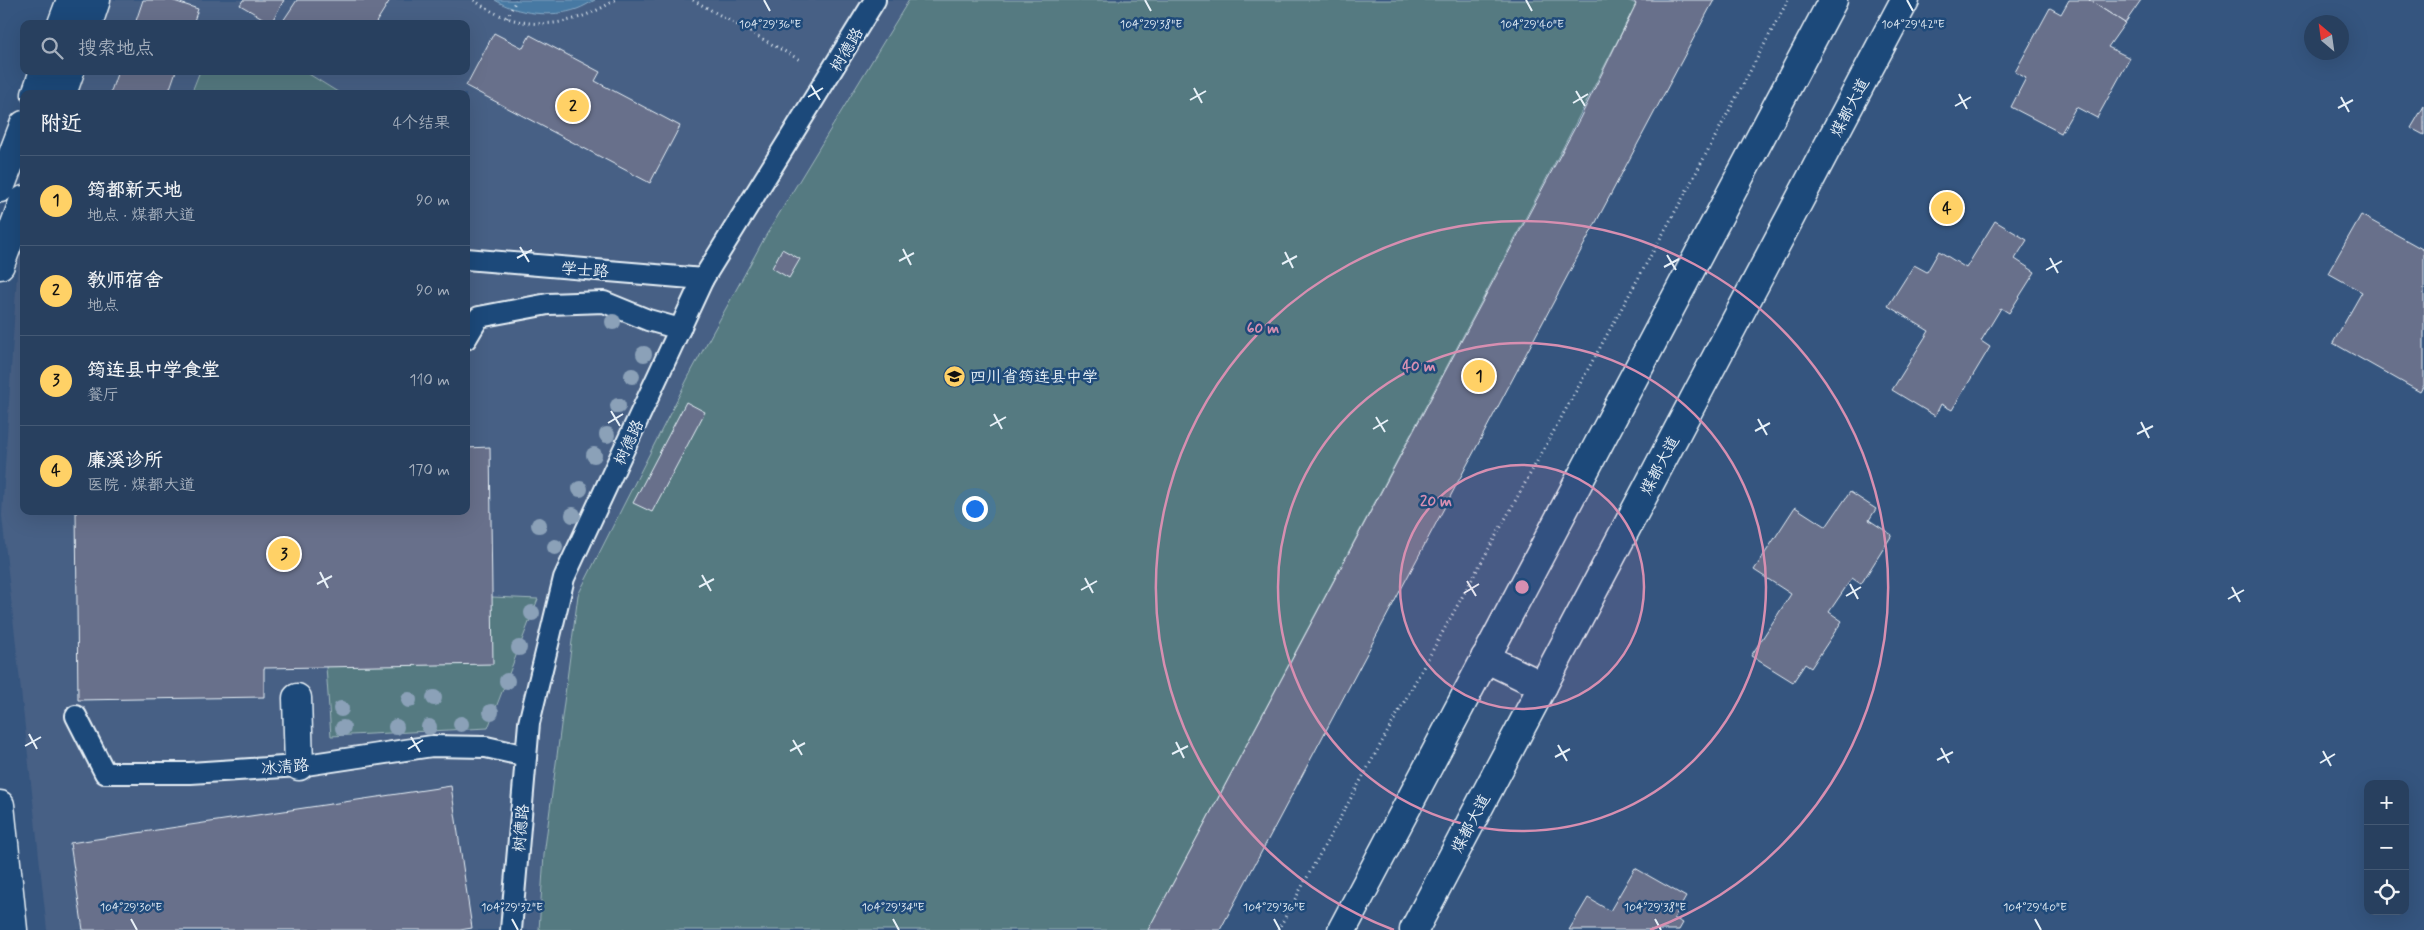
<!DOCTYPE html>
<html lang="zh">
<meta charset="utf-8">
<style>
body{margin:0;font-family:Mynerve,"LXGW WenKai TC",sans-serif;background:#344b68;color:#f1f3f6}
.controls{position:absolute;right:15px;bottom:15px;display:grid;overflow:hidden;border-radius:10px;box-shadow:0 5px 20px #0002}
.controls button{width:45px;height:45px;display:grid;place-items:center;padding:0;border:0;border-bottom:1px solid #445974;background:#28405f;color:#f1f3f6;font:25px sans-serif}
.compass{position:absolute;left:2304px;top:15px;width:45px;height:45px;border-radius:50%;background:#28405f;box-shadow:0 5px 20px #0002;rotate:331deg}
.you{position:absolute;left:974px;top:508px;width:18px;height:18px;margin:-12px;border:4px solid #fff;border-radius:50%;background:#1a73e8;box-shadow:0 0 0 8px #1a73e833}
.badge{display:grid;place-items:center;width:32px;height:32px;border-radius:50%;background:#ffd166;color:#111;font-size:16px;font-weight:700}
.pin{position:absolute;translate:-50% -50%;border:2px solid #fff;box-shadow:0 1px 5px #0006}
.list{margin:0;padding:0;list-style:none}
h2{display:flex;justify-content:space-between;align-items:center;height:65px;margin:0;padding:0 20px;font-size:21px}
h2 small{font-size:16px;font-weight:400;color:#a5afbd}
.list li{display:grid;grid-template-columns:32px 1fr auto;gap:15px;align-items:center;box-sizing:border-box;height:90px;padding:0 20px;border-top:1px solid #445974}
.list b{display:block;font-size:19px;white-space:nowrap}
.list p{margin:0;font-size:16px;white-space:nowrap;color:#a5afbd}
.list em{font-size:16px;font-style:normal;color:#a5afbd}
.icon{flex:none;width:28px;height:28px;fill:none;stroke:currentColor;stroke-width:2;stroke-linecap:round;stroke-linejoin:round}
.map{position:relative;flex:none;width:2424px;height:930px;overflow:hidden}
.search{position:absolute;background:#28405f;box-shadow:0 5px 20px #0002;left:20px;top:20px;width:450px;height:55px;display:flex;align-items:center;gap:12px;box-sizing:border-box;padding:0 18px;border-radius:10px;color:#a5afbd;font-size:19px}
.panel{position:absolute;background:#28405f;box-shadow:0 5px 20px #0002;left:20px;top:90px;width:450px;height:425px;border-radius:10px}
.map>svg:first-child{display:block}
</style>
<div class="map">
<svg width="2424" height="930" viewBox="0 0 2424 930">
<rect width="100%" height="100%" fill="#35557f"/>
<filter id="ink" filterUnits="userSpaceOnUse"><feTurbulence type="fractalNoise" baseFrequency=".02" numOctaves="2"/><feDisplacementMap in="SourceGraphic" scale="10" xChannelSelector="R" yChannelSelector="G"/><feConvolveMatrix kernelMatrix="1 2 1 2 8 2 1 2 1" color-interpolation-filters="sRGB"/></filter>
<g filter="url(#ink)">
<polygon fill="#476085" points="100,0 1633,0 1636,4 1569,136 1148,930 47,930 2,516 19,241 24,226 24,511 466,511 466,94 68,94 76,71 466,71 466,24 92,24"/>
<g fill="#547a81" stroke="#9eb6bc">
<polygon points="909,0 1627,0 1636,4 1569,136 1148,930 539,930 544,855 578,595 691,372 765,237"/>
<polygon points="200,71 304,71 341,94 191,94"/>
<polygon points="492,597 538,599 488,728 331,736 326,667"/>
</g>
<path fill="#4679a3" stroke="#87a9c5" d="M495,0H595C589,3 583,7 577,9C552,18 517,14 495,0Z"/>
<g fill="#68708b" stroke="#e8f1f8">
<polygon points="143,0 171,0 198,9 193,24 135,24"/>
<polygon points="243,0 284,0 271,23 240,5"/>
<polygon points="297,0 390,0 375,24 281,24"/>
<polygon points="1633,0 1714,0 1220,930 1148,930 1580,118 1636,4"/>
<polygon points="2069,0 2089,0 2125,23 2108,47 2130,58 2097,118 2076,107 2061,133 2011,107 2026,78 2015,72 2050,8 2061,14"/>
<polygon points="2089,0 2141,0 2125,23"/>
<polygon points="494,33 523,48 530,35 600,72 595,81 680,126 650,183 466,86"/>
<polygon points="118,71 176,71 168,94 110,94"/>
<polygon points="2424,106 2424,135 2411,128"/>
<polygon points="2361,215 2424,250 2424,385 2420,392 2333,343 2362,292 2328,273"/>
<polygon points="1995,221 2027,240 2015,259 2035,272 2009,313 2001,308 1981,341 1990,347 1952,410 1941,404 1935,416 1892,390 1929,331 1888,306 1914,265 1927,272 1939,251 1966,268"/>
<polygon points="782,249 800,259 789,278 772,268"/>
<polygon points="686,402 705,412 652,512 633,503"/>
<polygon points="490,447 493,664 264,668 264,697 78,700 76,511 466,511 466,448"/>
<polygon points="1850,492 1876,509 1869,520 1892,535 1861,584 1852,578 1829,612 1842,621 1811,668 1805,664 1793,682 1751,656 1791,594 1754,570 1795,507 1826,527"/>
<polygon points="451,786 472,928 460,930 83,930 70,843"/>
<polygon points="1635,868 1686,897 1674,918 1683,923 1679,930 1569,930 1588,898 1610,911"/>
</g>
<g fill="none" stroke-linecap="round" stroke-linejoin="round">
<defs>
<g id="lane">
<polyline points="466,259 703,279"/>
<polyline points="466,339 479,317 548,304 604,302 648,320 680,329"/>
<polyline points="76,716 105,773 190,773 299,766 432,746 486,747 526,756"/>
<polyline points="511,930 529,723 564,578 703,279 875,0"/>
</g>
<polyline id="street" points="297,698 299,766"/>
<g id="secondary">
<polyline points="62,24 71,0"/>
<polyline points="88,24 96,0"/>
<polyline points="36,94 44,71"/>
<polyline points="62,94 70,71"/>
<polyline points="0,188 24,125"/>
<polyline points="0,265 24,200"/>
<polyline points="1485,658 1543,686"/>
<polyline points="0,805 13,930"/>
<polyline points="1342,930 1833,0"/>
<polyline points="1414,930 1905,0"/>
</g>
</defs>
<use href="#lane" stroke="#e8f1f8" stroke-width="24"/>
<use href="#street" stroke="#e8f1f8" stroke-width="31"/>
<use href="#secondary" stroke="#e8f1f8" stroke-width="31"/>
<g stroke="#e8f1f8" stroke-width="3" stroke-dasharray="1 4" stroke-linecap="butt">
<path d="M474,0C519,34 570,29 615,0"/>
<polyline points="693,0 800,60"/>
<polyline points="507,18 516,0"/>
<polyline points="1278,930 1681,201 1788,0"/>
</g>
<use href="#lane" stroke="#1f4a7a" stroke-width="20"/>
<use href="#street" stroke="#1f4a7a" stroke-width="28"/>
<use href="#secondary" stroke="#1f4a7a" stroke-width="28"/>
</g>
<g fill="#8ba1b8">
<circle cx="613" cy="322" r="8"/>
<circle cx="644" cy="354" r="8"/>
<circle cx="632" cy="376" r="8"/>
<circle cx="618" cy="406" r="8"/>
<circle cx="607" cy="435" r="8"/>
<circle cx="594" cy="455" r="8"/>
<circle cx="580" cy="489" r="8"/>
<circle cx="573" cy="515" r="8"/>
<circle cx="539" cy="525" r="8"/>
<circle cx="555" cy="547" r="8"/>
<circle cx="532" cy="613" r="8"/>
<circle cx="519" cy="648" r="8"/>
<circle cx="507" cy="681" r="8"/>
<circle cx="434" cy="698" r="8"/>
<circle cx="409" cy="700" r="8"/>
<circle cx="341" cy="709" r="8"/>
<circle cx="491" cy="712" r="8"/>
<circle cx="461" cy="724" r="8"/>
<circle cx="396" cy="727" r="8"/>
<circle cx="429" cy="727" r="8"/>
<circle cx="343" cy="728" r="8"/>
</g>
</g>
<path fill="none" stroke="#e8f1f8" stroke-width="2" d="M764,0L770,11M1145,0L1151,11M1526,0L1532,11M1907,0L1913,11M811,85L820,100M1194,88L1202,103M1576,91L1585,106M1959,94L1967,109M808,97L823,88M2341,97L2349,112M1190,100L1206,91M1573,103L1588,94M1955,106L1971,97M2338,108L2353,100M520,247L529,262M903,249L911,265M1285,252L1293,268M1667,255L1676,270M517,258L532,250M2050,258L2058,273M899,261L914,253M1282,264L1297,256M1664,267L1679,259M2046,270L2062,261M611,411L620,426M994,414L1002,429M1376,417L1385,432M1758,419L1767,435M2141,422L2149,438M608,423L623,414M990,426L1006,417M1373,429L1388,420M1755,431L1770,423M2137,434L2153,426M320,572L328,588M702,575L711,591M1085,578L1093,593M1467,581L1476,596M317,584L332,576M1850,584L1858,599M699,587L714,579M2232,587L2240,602M1081,590L1097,581M1464,593L1479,584M1846,596L1861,587M2228,599L2244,590M29,734L37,749M411,737L420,752M793,740L802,755M1176,742L1184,758M1558,745L1567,761M25,746L41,737M1941,748L1949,763M408,749L423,740M790,751L805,743M2323,751L2331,766M1172,754L1188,746M1555,757L1570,749M1937,760L1953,752M2320,763L2335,754M131,919L137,930M512,919L518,930M893,919L899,930M1274,919L1280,930M1655,919L1661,930M2035,919L2041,930"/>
<circle cx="1522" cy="587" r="122" fill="#d78fb1" fill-opacity=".12"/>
<g fill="none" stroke="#d78fb1" stroke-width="2.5">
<circle cx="1522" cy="587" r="122"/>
<circle cx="1522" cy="587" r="244"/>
<path d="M1394 930A366 366 0 1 1 1650 930"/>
</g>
<defs>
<symbol id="school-disc" viewBox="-11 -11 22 22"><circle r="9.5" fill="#ffd166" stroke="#1f4a7a"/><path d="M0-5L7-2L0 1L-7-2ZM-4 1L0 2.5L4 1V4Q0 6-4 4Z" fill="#111"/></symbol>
</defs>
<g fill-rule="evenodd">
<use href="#school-disc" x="942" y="364" width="25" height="25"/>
</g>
<g text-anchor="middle" stroke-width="5" stroke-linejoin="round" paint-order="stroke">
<g font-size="16" fill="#e8f1f8" stroke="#1f4a7a">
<text transform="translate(846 49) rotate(-59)" y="6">树德路</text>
<text transform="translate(1849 107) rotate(-62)" y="6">煤都大道</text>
<text transform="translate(585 269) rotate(4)" y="6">学士路</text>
<text transform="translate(628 442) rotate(-65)" y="6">树德路</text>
<text transform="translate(1659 465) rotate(-62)" y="6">煤都大道</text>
<text transform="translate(285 766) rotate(-5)" y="6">冰清路</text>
<text transform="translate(1470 823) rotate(-62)" y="6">煤都大道</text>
<text transform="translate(520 828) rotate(-85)" y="6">树德路</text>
</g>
<g font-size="16" fill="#e8f1f8" stroke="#1f4a7a" text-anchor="start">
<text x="970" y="382">四川省筠连县中学</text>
</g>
</g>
<g font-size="12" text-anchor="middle" fill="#e8f1f8" stroke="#1f4a7a" stroke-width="5" stroke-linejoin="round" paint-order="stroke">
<text x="770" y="28">104°29'36"E</text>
<text x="1151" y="28">104°29'38"E</text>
<text x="1532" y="28">104°29'40"E</text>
<text x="1913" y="28">104°29'42"E</text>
<text x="131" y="911">104°29'30"E</text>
<text x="512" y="911">104°29'32"E</text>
<text x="893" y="911">104°29'34"E</text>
<text x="1274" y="911">104°29'36"E</text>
<text x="1655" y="911">104°29'38"E</text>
<text x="2035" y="911">104°29'40"E</text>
</g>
<circle cx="1522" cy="587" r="8" fill="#d78fb1" stroke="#1f4a7a" stroke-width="2.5"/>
<g font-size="15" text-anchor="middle" font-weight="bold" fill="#d78fb1" stroke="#1f4a7a" stroke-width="5" stroke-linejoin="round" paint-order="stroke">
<text x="1263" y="333">60 m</text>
<text x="1419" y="371">40 m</text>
<text x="1436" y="506">20 m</text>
</g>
</svg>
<div class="controls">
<button>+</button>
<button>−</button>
<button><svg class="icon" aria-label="locate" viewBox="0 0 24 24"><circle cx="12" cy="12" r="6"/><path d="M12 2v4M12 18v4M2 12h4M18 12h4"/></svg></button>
</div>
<svg class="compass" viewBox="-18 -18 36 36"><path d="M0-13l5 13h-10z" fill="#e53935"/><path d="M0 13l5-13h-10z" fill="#a5afbd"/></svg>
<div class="you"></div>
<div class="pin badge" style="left:1479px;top:376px">1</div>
<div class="pin badge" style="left:573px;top:106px">2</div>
<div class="pin badge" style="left:284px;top:554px">3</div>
<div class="pin badge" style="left:1947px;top:208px">4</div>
<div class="search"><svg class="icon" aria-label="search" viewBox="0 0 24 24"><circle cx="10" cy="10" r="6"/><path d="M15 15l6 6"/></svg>搜索地点</div>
<section class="panel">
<h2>附近<small>4个结果</small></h2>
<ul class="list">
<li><span class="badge">1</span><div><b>筠都新天地</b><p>地点 · 煤都大道</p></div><em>90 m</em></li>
<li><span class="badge">2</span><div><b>教师宿舍</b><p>地点</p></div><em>90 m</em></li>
<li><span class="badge">3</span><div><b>筠连县中学食堂</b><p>餐厅</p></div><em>110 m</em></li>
<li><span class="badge">4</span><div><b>廉溪诊所</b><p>医院 · 煤都大道</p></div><em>170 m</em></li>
</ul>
</section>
</div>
